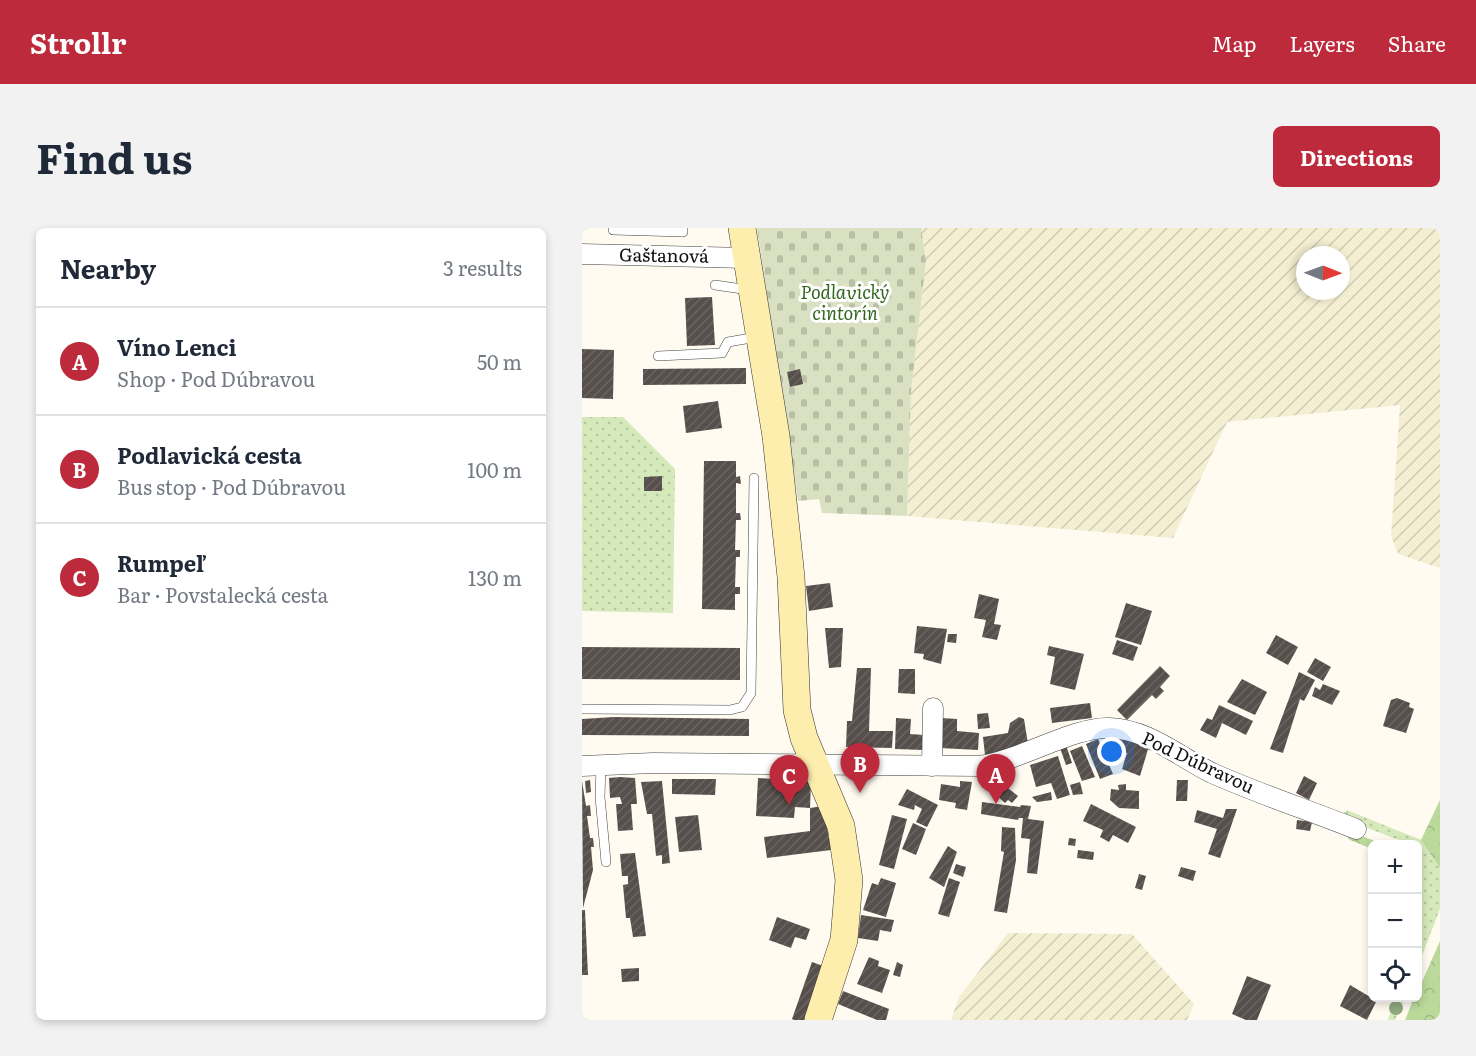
<!DOCTYPE html>
<meta charset="utf-8">
<style>
body{margin:0;font-family:Literata,serif;background:#f2f2f3;color:#1f2937}
.controls{position:absolute;right:18px;bottom:18px;display:grid;overflow:hidden;border-radius:9px;box-shadow:0 3px 9px #0003}
.controls button{width:54px;height:54px;display:grid;place-items:center;padding:0;border:0;border-bottom:2px solid #e0e1e3;background:#fff;color:#1f2937;font:30px sans-serif}
.compass{position:absolute;left:714px;top:18px;width:54px;height:54px;border-radius:50%;background:#fff;box-shadow:0 3px 9px #0003;rotate:91deg}
.you{position:absolute;left:530px;top:524px;width:21px;height:21px;margin:-15px;border:4px solid #fff;border-radius:50%;background:#1a73e8;box-shadow:0 0 0 9px #1a73e833}
.badge{display:grid;place-items:center;width:39px;height:39px;border-radius:50%;background:#bc2a3b;color:#fff;font-size:20px;font-weight:700}
.pin{position:absolute;translate:-50% -50px;filter:drop-shadow(0 2px 3px #0008)}
.pin::after{content:'';position:absolute;top:32px;width:21px;height:18px;background:inherit;clip-path:polygon(0 0,100% 0,50% 100%)}
.list{margin:0;padding:0;list-style:none}
h2{display:flex;justify-content:space-between;align-items:center;height:78px;margin:0;padding:0 24px;font-size:26px}
h2 small{font-size:20px;font-weight:400;color:#747a83}
.list li{display:grid;grid-template-columns:39px 1fr auto;gap:18px;align-items:center;box-sizing:border-box;height:108px;padding:0 24px;border-top:2px solid #e0e1e3}
.list b{display:block;font-size:22px;white-space:nowrap}
.list p{margin:0;font-size:20px;white-space:nowrap;color:#747a83}
.list em{font-size:20px;font-style:normal;color:#747a83}
.icon{flex:none;width:33px;height:33px;fill:none;stroke:currentColor;stroke-width:2;stroke-linecap:round;stroke-linejoin:round}
.map{position:relative;flex:none;width:858px;height:792px;overflow:hidden;border-radius:9px}
header{display:flex;align-items:center;gap:36px;box-sizing:border-box;height:84px;padding:0 30px;background:#bc2a3b;color:#fff}
header strong{font-size:28px}
nav{display:flex;gap:33px;margin-inline-start:auto;font-size:21px}
.intro{display:flex;align-items:center;justify-content:space-between;box-sizing:border-box;height:144px;padding:0 36px}
h1{margin:0;font-size:42px}
.button{padding:15px 27px;border-radius:9px;background:#bc2a3b;color:#fff;font-size:21px;font-weight:700}
main{display:flex;gap:36px;padding:0 36px}
aside{flex:1;background:#fff;border-radius:9px;box-shadow:0 3px 9px #0003}
.map>svg:first-child{display:block}
</style>
<header>
<strong>Strollr</strong>
<nav><a>Map</a><a>Layers</a><a>Share</a></nav>
</header>
<div class="intro"><h1>Find us</h1><a class="button">Directions</a></div>
<main>
<aside>
<h2>Nearby<small>3 results</small></h2>
<ul class="list">
<li><span class="badge">A</span><div><b>Víno Lenci</b><p>Shop · Pod Dúbravou</p></div><em>50 m</em></li>
<li><span class="badge">B</span><div><b>Podlavická cesta</b><p>Bus stop · Pod Dúbravou</p></div><em>100 m</em></li>
<li><span class="badge">C</span><div><b>Rumpeľ</b><p>Bar · Povstalecká cesta</p></div><em>130 m</em></li>
</ul>
</aside>
<div class="map">
<svg width="858" height="792" viewBox="0 0 858 792">
<defs>
<pattern id="farmland-furrows" width="10" height="10" patternUnits="userSpaceOnUse" patternTransform="scale(1.5)"><rect width="10" height="10" fill="#f4efd2"/><path d="M-1 1l2-2M0 10L10 0M9 11l2-2" fill="none" stroke="#d0ccb3"/></pattern>
<pattern id="grass-dots" width="8" height="8" patternUnits="userSpaceOnUse" patternTransform="scale(1.5)"><rect width="8" height="8" fill="#d6e9bb"/><path d="M2 2h.1M6 6h.1" fill="none" stroke="#b6c7a0" stroke-width="1.8" stroke-linecap="round"/></pattern>
<pattern id="forest-crowns" width="20" height="18" patternUnits="userSpaceOnUse" patternTransform="scale(1.5)"><rect width="20" height="18" fill="#bbd99b"/><path d="M2 6a3 3 0 1 1 6 0M12 15a3 3 0 1 1 6 0" fill="none" stroke="#a0b984"/></pattern>
<pattern id="cemetery-stones" width="16" height="16" patternUnits="userSpaceOnUse" patternTransform="scale(1.5)"><rect width="16" height="16" fill="#d9e1c2"/><path d="M2 7V4a2 2 0 0 1 4 0v3zM10 15v-3a2 2 0 0 1 4 0v3z" fill="#b9c0a6"/></pattern>
<pattern id="building-hatch" width="6" height="6" patternUnits="userSpaceOnUse" patternTransform="scale(1.5)"><rect width="6" height="6" fill="#574f4c"/><path d="M-1 1l2-2M0 6l6-6M5 7l2-2" fill="none" stroke="#6a6461"/></pattern>
</defs>
<rect width="100%" height="100%" fill="#fffbf1"/>
<g fill="url(#farmland-furrows)" fill-rule="evenodd">
<path d="M339,0H858V340L816,326L809,308L818,177L645,194L591,310L325,288L329,163L344,33ZM723,27H759V63H723Z"/>
<polygon points="426,705 550,706 612,776 605,792 369,792 377,769"/>
</g>
<g fill="url(#grass-dots)">
<polygon points="0,189 41,189 93,241 91,385 0,383"/>
<path d="M765,582L839,612L858,640V681L836,738L840,646L836,634V616C821,616 782,598 764,591L760,586Z"/>
<polygon points="813,770 823,770 813,792 806,792"/>
</g>
<g fill="url(#forest-crowns)">
<polygon points="858,572 858,640 839,612"/>
<polygon points="766,604 769,604 801,616 790,616 790,621 766,611"/>
<polygon points="858,713 858,792 823,792 832,770 836,770 836,763"/>
</g>
<polygon fill="url(#cemetery-stones)" points="175,0 339,0 344,33 329,163 325,288 240,285 237,271 216,273"/>
<g fill="url(#building-hatch)">
<polygon points="130,69 133,117 105,118 103,70"/>
<polygon points="0,121 32,122 31,171 0,170"/>
<polygon points="164,140 164,156 61,157 61,141"/>
<polygon points="218,141 221,156 208,159 205,144"/>
<polygon points="136,173 140,200 104,205 101,178"/>
<polygon points="122,233 154,233 154,249 158,248 159,256 154,255 154,285 158,285 159,292 154,292 153,322 158,322 158,329 154,329 153,359 158,359 158,366 153,366 153,382 120,381"/>
<polygon points="80,248 80,263 62,263 62,249"/>
<polygon points="248,355 251,379 227,383 224,358"/>
<polygon points="397,366 417,371 412,396 419,397 415,412 400,409 404,392 392,390"/>
<polygon points="544,375 570,383 559,417 533,409"/>
<polygon points="335,398 365,401 359,436 341,431 342,426 332,425"/>
<polygon points="243,400 261,400 259,439 247,440"/>
<polygon points="366,406 375,406 374,415 365,414"/>
<polygon points="694,407 716,419 706,437 684,425"/>
<polygon points="535,412 556,419 551,433 530,426"/>
<polygon points="467,418 502,426 493,462 468,456 473,429 465,427"/>
<polygon points="0,419 158,420 158,452 0,451"/>
<polygon points="733,430 749,439 741,453 725,444"/>
<polygon points="578,438 588,448 578,459 582,463 574,471 570,467 545,492 535,482"/>
<polygon points="275,440 289,440 287,503 311,503 310,520 264,519 265,493 270,493"/>
<polygon points="317,441 333,441 333,466 316,465"/>
<polygon points="717,444 733,452 722,473 718,471 701,525 688,521"/>
<polygon points="660,451 685,464 673,487 645,474"/>
<polygon points="741,456 758,463 750,477 730,468 733,459 738,462"/>
<polygon points="815,470 828,475 827,479 832,481 824,505 801,498 809,472"/>
<polygon points="508,475 510,490 470,495 468,480"/>
<polygon points="637,477 671,493 664,507 640,495 634,510 618,502 625,490 630,492"/>
<polygon points="406,485 408,500 396,501 395,486"/>
<polygon points="32,489 167,491 167,508 0,507 0,491"/>
<polygon points="437,489 442,491 446,516 403,527 401,509 426,505 428,495"/>
<polygon points="314,490 329,491 328,506 342,507 342,522 313,521"/>
<polygon points="360,490 375,491 375,503 397,505 396,522 358,520"/>
<polygon points="534,508 567,518 558,548 540,541 545,525 530,521"/>
<polygon points="516,511 531,546 518,551 504,516"/>
<polygon points="484,517 490,535 484,537 478,520"/>
<polygon points="500,518 513,549 500,553 488,523"/>
<polygon points="476,528 488,567 475,571 469,555 454,559 448,537"/>
<polygon points="722,548 735,555 727,572 714,565"/>
<polygon points="38,549 53,550 55,576 49,576 51,602 36,603 34,576 40,576 38,569 28,570 27,550"/>
<polygon points="176,550 229,553 228,580 213,579 212,590 174,588"/>
<polygon points="90,551 134,551 133,567 90,566"/>
<polygon points="8,552 9,564 4,565 3,553"/>
<polygon points="595,552 606,552 605,573 594,573"/>
<polygon points="0,553 4,578 8,577 9,588 5,588 8,610 11,610 12,619 9,619 11,642 1,680"/>
<polygon points="80,553 88,635 80,636 80,627 74,628 70,586 65,586 59,554"/>
<polygon points="378,553 390,554 385,582 373,580 374,575 357,572 359,556 378,559"/>
<polygon points="498,554 501,566 491,567 488,557"/>
<polygon points="544,556 544,562 557,563 557,581 537,580 528,572 529,561 537,562 536,557"/>
<polygon points="422,557 436,568 430,575 426,572 423,575 414,567"/>
<polygon points="325,561 356,577 345,599 334,594 340,581 333,577 332,582 316,577"/>
<polygon points="469,564 470,572 455,574 450,569"/>
<polygon points="400,574 438,579 439,577 449,578 446,591 462,593 455,646 445,645 448,611 439,610 441,590 437,590 436,592 399,586"/>
<polygon points="509,576 554,599 546,615 531,607 527,614 518,609 521,602 501,593"/>
<polygon points="241,578 249,622 185,630 182,609 228,603 228,580"/>
<polygon points="644,581 655,581 638,630 626,626 635,601 612,594 615,582 641,590"/>
<polygon points="116,587 120,622 97,624 93,589"/>
<polygon points="310,587 325,591 312,641 297,637"/>
<polygon points="715,592 730,594 728,603 714,601"/>
<polygon points="331,595 344,601 334,627 320,621"/>
<polygon points="420,599 433,600 434,632 425,685 412,683 422,624 419,623"/>
<polygon points="487,610 494,611 493,618 486,617"/>
<polygon points="366,618 375,624 362,659 347,650"/>
<polygon points="496,622 512,624 511,632 495,630"/>
<polygon points="53,625 64,708 51,709 48,690 44,690 41,657 46,656 46,648 40,648 38,626"/>
<polygon points="374,636 384,639 381,649 371,645"/>
<polygon points="599,639 614,643 611,653 596,648"/>
<polygon points="557,646 564,648 560,662 553,660"/>
<polygon points="299,650 314,655 304,689 281,682 290,655 296,657"/>
<polygon points="367,650 378,654 367,689 356,686"/>
<polygon points="0,682 3,682 6,747 0,747"/>
<polygon points="279,687 312,692 309,704 298,702 296,713 276,710"/>
<polygon points="195,689 228,701 224,712 213,709 209,720 187,712"/>
<polygon points="287,729 297,733 296,738 308,742 300,765 275,756"/>
<polygon points="230,734 244,739 225,792 212,792 210,791"/>
<polygon points="315,734 321,737 318,749 311,747"/>
<polygon points="57,740 57,753 40,754 39,741"/>
<polygon points="665,748 689,757 675,792 664,792 650,786"/>
<polygon points="768,757 790,770 796,770 785,792 758,778"/>
<polygon points="261,763 307,781 304,792 295,792 256,776"/>
</g>
<g fill="none" stroke-linecap="round" stroke-linejoin="round">
<defs>
<g id="lane">
<polyline points="31,2 101,4 101,0"/>
<polyline points="133,57 167,62"/>
<polyline points="76,128 140,125 146,114 175,109"/>
<polyline points="0,481 148,482 160,479 169,465 172,250"/>
<polyline points="19,537 18,569 24,634"/>
</g>
<g id="street">
<polyline points="0,26 164,30"/>
<path d="M0,538L71,535L396,538C438,533 490,499 527,500C566,501 597,529 630,545C677,566 726,582 774,601"/>
<polyline points="350,538 351,480"/>
</g>
<polyline id="secondary" points="160,0 194,208 209,349 215,482 222,510 259,598 267,652 262,712 236,792"/>
</defs>
<use href="#lane" stroke="#424242" stroke-width="10"/>
<use href="#street" stroke="#424242" stroke-width="21"/>
<use href="#secondary" stroke="#313131" stroke-width="28"/>
<use href="#lane" stroke="#fff" stroke-width="9"/>
<use href="#street" stroke="#fff" stroke-width="20"/>
<use href="#secondary" stroke="#fdeeae" stroke-width="27"/>
</g>
<circle fill="#8fa97e" cx="814" cy="780" r="7"/>
<g text-anchor="middle" stroke-width="6" stroke-linejoin="round" paint-order="stroke">
<g font-size="18" fill="#0f0f0f" stroke="#fff">
<text transform="translate(82 28) rotate(1)" y="6">Gaštanová</text>
<text transform="translate(616 535) rotate(25)" y="6">Pod Dúbravou</text>
</g>
<g font-size="18" font-style="italic" fill="#346620" stroke="#fff">
<text x="263" y="71">Podlavický<tspan x="263" dy="21">cintorín</tspan></text>
</g>
</g>
</svg>
<div class="controls">
<button>+</button>
<button>−</button>
<button><svg class="icon" aria-label="locate" viewBox="0 0 24 24"><circle cx="12" cy="12" r="6"/><path d="M12 2v4M12 18v4M2 12h4M18 12h4"/></svg></button>
</div>
<svg class="compass" viewBox="-18 -18 36 36"><path d="M0-13l5 13h-10z" fill="#e53935"/><path d="M0 13l5-13h-10z" fill="#747a83"/></svg>
<div class="you"></div>
<div class="pin badge" style="left:414px;top:576px">A</div>
<div class="pin badge" style="left:278px;top:565px">B</div>
<div class="pin badge" style="left:207px;top:577px">C</div>
</div>
</main>
